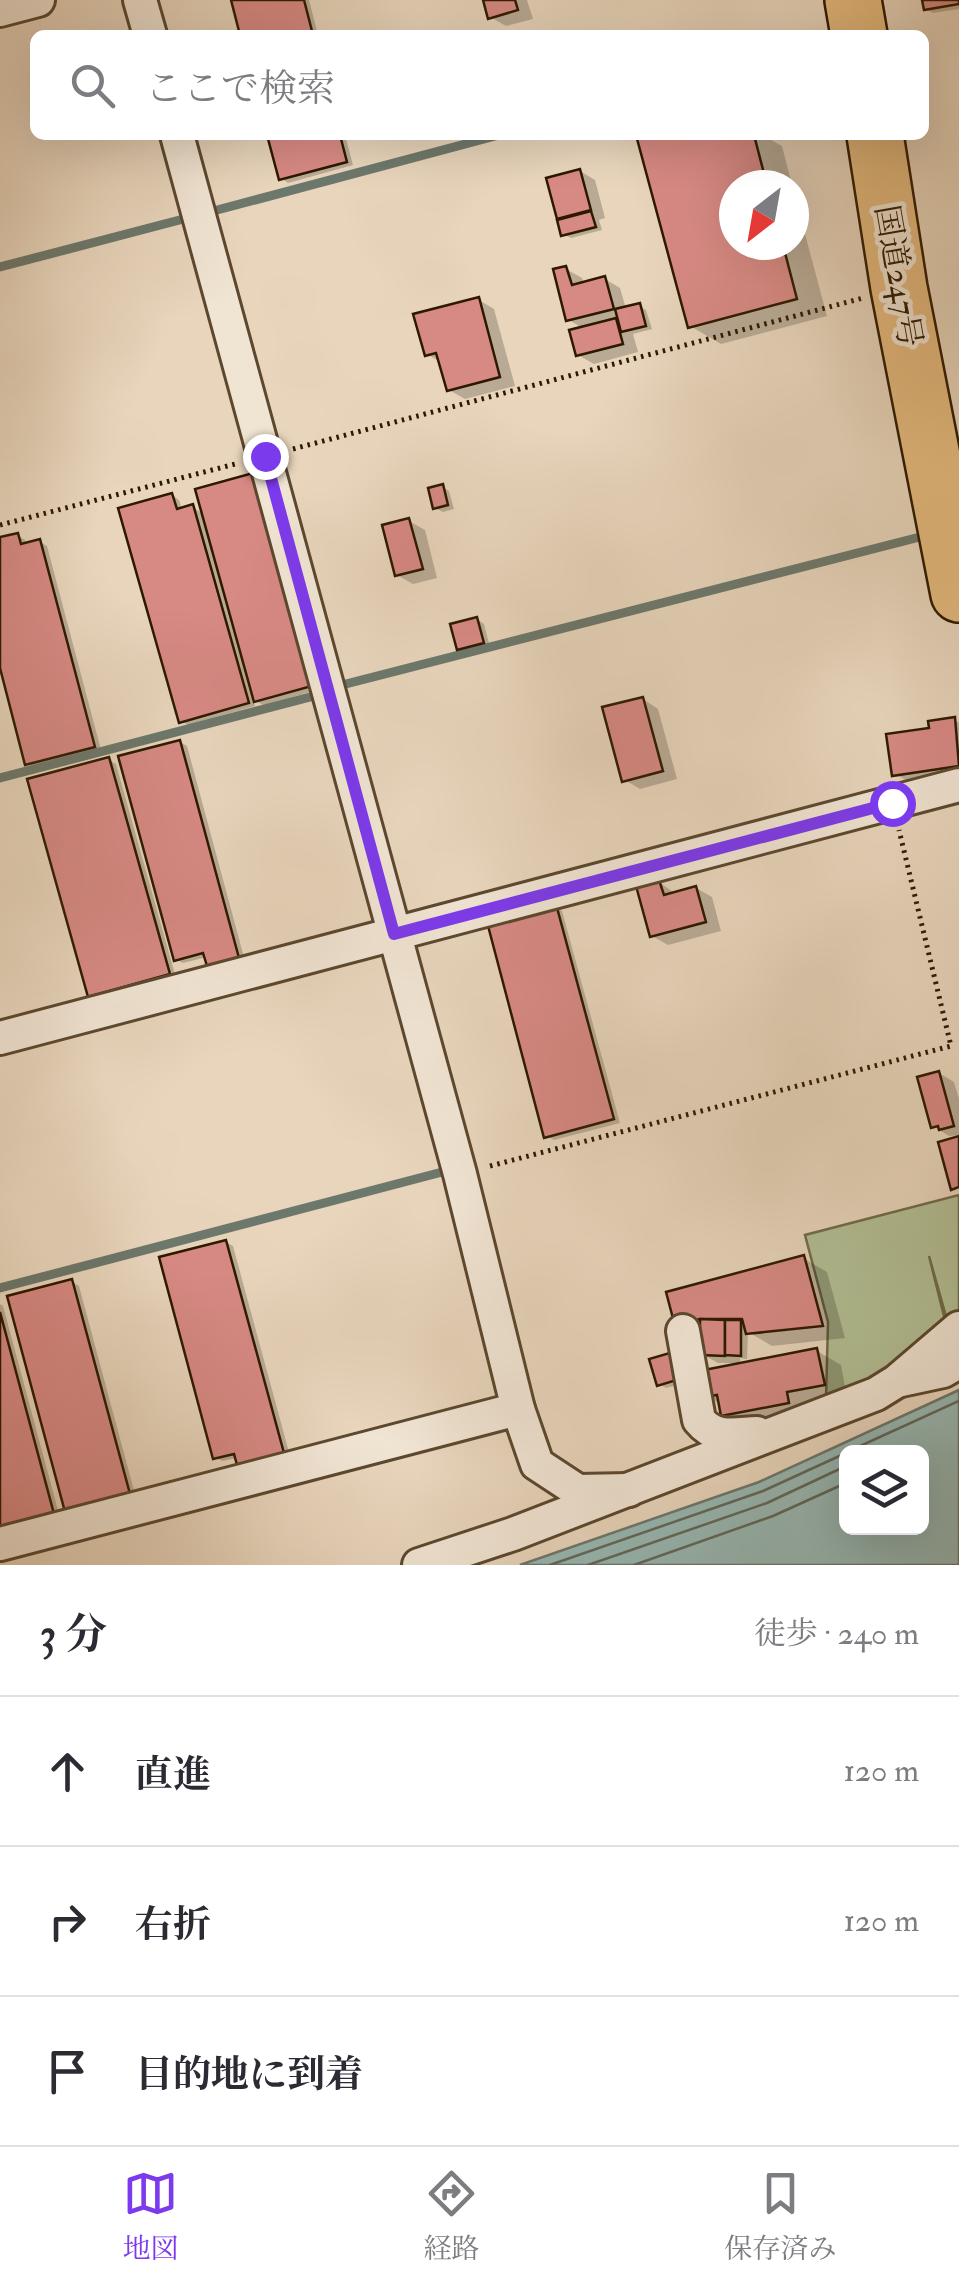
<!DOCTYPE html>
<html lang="ja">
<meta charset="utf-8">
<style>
body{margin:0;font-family:"IM FELL Double Pica","Noto Serif JP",serif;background:#f2f2f3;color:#2b2b33}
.controls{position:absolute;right:30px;bottom:30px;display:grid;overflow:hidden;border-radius:15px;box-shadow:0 10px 40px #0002}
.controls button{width:90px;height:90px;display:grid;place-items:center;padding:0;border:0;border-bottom:2px solid #e1e1e2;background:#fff;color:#2b2b33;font:50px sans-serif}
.compass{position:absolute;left:719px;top:170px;width:90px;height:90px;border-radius:50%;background:#fff;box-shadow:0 10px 40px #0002;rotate:211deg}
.stop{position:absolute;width:30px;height:30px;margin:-22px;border:8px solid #7c3aed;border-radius:50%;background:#fff}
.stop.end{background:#7c3aed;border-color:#fff;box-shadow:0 2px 10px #0008}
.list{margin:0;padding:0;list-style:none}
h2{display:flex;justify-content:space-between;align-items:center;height:130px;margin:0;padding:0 40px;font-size:42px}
h2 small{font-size:32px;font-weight:400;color:#7c7c81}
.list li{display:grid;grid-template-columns:65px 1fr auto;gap:30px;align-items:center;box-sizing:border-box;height:150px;padding:0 40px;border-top:2px solid #e1e1e2}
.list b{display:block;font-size:38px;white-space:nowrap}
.list em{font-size:32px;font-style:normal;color:#7c7c81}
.icon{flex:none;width:55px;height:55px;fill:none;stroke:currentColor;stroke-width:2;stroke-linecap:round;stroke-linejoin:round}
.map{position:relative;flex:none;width:959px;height:1565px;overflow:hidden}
.search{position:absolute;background:#fff;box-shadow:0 10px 40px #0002;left:30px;right:30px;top:30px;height:110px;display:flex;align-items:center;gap:25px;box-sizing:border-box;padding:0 35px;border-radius:15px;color:#7c7c81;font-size:38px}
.sheet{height:580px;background:#fff}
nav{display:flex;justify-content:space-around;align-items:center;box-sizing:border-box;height:140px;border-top:2px solid #e1e1e2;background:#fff;font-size:28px;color:#7c7c81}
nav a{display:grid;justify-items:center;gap:5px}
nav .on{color:#7c3aed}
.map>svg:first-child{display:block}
</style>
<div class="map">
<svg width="959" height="1565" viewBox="0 0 959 1565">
<rect width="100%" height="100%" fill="#e8d5bc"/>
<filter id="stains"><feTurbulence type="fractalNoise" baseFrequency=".002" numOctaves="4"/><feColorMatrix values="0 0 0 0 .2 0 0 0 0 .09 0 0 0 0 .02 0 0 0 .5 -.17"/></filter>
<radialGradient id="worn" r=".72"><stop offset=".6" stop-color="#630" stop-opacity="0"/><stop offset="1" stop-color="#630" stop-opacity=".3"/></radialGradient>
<polygon fill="#b2be94" stroke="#706c4a" stroke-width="2.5" points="959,1195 959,1318 949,1327 929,1256 947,1328 863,1386 826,1399 828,1322 805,1235"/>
<path fill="#97b8b4" stroke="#6d786c" stroke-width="2.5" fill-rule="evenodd" d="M959,1390V1565H520L759,1482ZM846,1452H922V1528H846Z"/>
<g fill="#0003">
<polygon points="234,0 309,0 318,35 243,35"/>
<polygon points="486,0 527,0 533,19 506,26 490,17"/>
<polygon points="924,0 959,0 959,9 933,13 926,9"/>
<polygon points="270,135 345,135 353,165 288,183 281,178"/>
<polygon points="639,135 762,135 782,146 792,185 734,185 734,245 794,245 794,193 827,316 721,344 690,326"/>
<polygon points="580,171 595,180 605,218 599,220 602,230 571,238 563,234 564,221 559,217"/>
<polygon points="566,269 582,278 584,284 605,279 620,288 626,309 639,306 646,310 652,329 633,334 638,352 594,364 578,355 584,329 569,320"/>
<polygon points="479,300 494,309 515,386 465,399 449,390 442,363 427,354"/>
<polygon points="442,487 449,491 454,509 443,512 435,508"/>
<polygon points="172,495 179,500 182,510 192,507 204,514 318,690 263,705 253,699 255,706 188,725 181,721"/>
<polygon points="409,521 425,530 437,578 413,584 397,575"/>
<polygon points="18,536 25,540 27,545 40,542 47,546 101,750 35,767 28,763 0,659 0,540"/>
<polygon points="477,619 484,624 490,647 467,652 460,648"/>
<polygon points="643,699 658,709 677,779 640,789 625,780"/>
<polygon points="955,720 959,723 959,776 911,783 895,774 932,730"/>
<polygon points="180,742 187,746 245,961 216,969 209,965 207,957 183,963 176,959"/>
<polygon points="109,760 116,764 176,978 97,999 90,995"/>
<polygon points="659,882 676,894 696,888 712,897 721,931 668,945 652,936"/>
<polygon points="555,907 562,911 620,1123 554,1140 546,1136"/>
<polygon points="939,1073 954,1082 959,1099 959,1135 949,1136 933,1126"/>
<polygon points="226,1242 233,1246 290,1456 246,1468 239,1464 237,1458 222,1461 215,1457"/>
<polygon points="803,1258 827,1272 845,1338 772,1346 748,1332 747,1359 740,1358 740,1365 817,1351 841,1365 847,1398 747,1428 723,1414 722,1405 706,1396 738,1363 718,1363 702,1354 677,1324"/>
<polygon points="72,1282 79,1286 136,1498 74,1514"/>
<polygon points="0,1304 3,1306 60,1518 0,1534"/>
<polygon points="652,1360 686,1383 666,1388 659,1384"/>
</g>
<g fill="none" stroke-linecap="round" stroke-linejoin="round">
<g stroke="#62685a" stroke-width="2.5">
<polyline points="847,1452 959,1401"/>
<polyline points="550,1565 763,1491 846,1453"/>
<polyline points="588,1565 767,1503 846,1466"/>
<polyline points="634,1565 773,1516 846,1483"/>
</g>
<g stroke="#6d786c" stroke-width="9">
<polyline points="206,213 499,135"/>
<polyline points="0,267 191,217"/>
<polyline points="338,686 916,538"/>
<polyline points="0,778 318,695"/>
<polyline points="0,1288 446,1171"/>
</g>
</g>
<g fill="#d78984" stroke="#2d1900" stroke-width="2.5">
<polygon points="231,0 304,0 313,35 240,35"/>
<polygon points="483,0 515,0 518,10 488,19"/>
<polygon points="922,0 959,0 959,4 924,10"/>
<polygon points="267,135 340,135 347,162 279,180"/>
<polygon points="636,135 754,135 767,185 734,185 734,245 783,245 797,299 688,328"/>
<polygon points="580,169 591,210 557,219 546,178"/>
<polygon points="591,211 596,227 561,236 557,220"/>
<polygon points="566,266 572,285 605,276 614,309 566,321 553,269"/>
<polygon points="479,297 500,377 447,391 436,353 425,356 413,314"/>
<polygon points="640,303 646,326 621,332 615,309"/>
<polygon points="616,318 623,344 576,356 569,330"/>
<polygon points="253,473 312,686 254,702 195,489"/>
<polygon points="443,484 448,505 433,509 428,488"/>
<polygon points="172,493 177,509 193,504 249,703 179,723 118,508"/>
<polygon points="409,518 423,569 395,576 382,525"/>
<polygon points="18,533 21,544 40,539 95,747 25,765 0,668 0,537"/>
<polygon points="477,617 484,643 457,650 450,624"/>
<polygon points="643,697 663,771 622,782 602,707"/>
<polygon points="955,717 959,766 892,776 886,734 929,728 928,721"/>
<polygon points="180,740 239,958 207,966 203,953 174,961 118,756"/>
<polygon points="109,757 170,974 88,997 27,779"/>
<polygon points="659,880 664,895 696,886 706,922 650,937 636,886"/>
<polygon points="556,904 614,1119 544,1138 487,922"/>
<polygon points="939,1071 954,1126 939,1130 938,1126 931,1128 917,1077"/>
<polygon points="959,1136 959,1187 951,1190 938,1142"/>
<polygon points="226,1240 284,1453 237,1465 234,1454 213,1459 159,1257"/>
<polygon points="804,1255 823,1326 746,1334 742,1319 700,1319 675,1326 666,1292"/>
<polygon points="72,1279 130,1494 65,1512 7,1296"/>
<polygon points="0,1312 54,1514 0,1529"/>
<polygon points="700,1319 725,1320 725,1356 700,1355"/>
<polygon points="725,1320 741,1320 741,1356 725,1355"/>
<polygon points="817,1348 825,1385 787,1392 789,1403 721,1416 717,1395 704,1397 699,1371"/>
<polygon points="673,1352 680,1379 657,1386 649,1359"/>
</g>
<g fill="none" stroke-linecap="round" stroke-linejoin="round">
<defs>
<g id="minor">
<polyline points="140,0 150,35"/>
<polyline points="0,10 38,0"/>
<polyline points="177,135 460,1174 518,1409 537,1464 578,1491 629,1490"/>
<polyline points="0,1038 959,785"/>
<path d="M683,1331L699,1420C715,1440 734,1434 757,1433"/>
<polyline points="901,1380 943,1371 959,1362"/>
<polyline points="0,1544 518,1409"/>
<polyline points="419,1565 513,1534 876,1394 897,1381 959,1328"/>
</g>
<g id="trunk">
<polyline points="853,0 859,35"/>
<polyline points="875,135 899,288 959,594"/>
</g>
</defs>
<use href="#minor" stroke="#5c482f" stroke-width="38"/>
<use href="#trunk" stroke="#2d1900" stroke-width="60"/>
<g stroke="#2d1900" stroke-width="5" stroke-dasharray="2.5 5" stroke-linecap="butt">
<polyline points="293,449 863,298"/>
<polyline points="0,525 239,463"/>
<polyline points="490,1166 951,1046 899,830"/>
</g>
<use href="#minor" stroke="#f0e4d3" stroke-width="32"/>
<use href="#trunk" stroke="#e4ba7e" stroke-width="55"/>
</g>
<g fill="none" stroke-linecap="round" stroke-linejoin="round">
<polyline stroke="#7c3aed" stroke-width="12" points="265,456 394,934 892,803"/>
</g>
<g text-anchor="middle" stroke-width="9" stroke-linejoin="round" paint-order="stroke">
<g font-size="32" fill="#2d1900" stroke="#f0e4d3">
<text transform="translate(899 276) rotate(80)" y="11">国道247号</text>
</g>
</g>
<rect width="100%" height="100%" filter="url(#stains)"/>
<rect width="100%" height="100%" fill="url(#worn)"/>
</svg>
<div class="controls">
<button><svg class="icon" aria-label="layers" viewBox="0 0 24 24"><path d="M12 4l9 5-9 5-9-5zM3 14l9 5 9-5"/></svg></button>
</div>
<svg class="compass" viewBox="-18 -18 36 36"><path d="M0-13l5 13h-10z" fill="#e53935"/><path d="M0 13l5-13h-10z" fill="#7c7c81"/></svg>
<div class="stop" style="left:892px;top:803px"></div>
<div class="stop end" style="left:265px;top:456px"></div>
<div class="search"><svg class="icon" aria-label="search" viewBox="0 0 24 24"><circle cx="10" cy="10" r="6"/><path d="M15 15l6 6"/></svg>ここで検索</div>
</div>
<section class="sheet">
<h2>3 分<small>徒歩 · 240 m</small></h2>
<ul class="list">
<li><svg class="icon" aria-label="ahead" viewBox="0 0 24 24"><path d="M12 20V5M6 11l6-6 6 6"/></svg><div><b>直進</b></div><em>120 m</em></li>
<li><svg class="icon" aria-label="right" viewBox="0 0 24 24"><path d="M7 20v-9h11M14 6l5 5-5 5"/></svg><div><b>右折</b></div><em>120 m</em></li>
<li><svg class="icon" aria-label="arrive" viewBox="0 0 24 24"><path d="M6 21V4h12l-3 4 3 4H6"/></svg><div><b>目的地に到着</b></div></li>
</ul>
</section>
<nav>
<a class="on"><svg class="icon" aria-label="map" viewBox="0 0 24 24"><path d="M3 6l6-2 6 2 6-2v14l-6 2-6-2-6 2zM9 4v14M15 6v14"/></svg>地図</a>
<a><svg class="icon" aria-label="directions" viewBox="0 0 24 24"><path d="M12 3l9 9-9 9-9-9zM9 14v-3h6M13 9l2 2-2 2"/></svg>経路</a>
<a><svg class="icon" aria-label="saved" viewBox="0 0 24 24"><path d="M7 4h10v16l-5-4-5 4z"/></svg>保存済み</a>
</nav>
